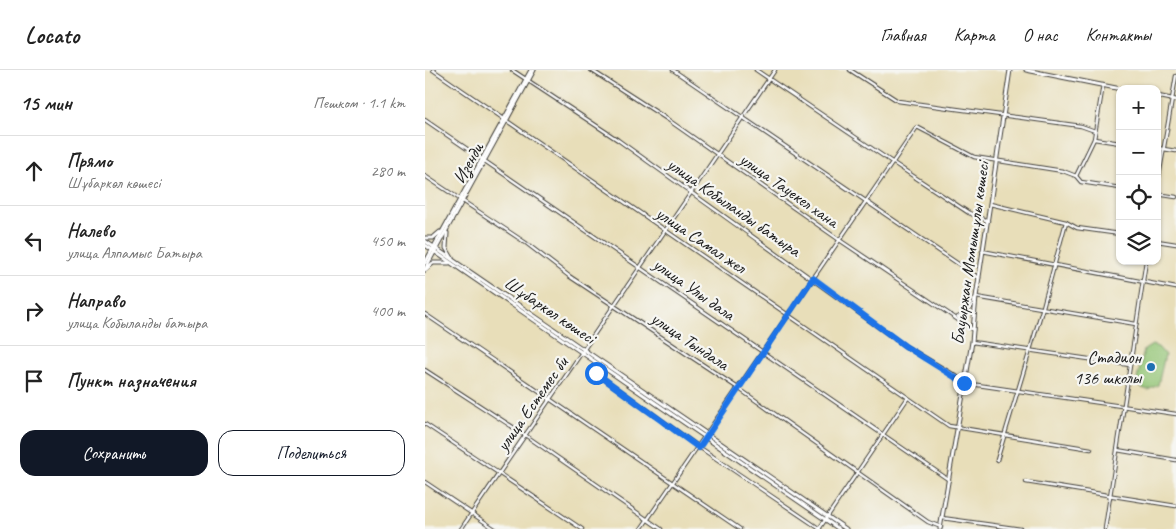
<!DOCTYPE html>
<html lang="ru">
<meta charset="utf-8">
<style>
body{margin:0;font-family:Caveat,sans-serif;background:#f6f6f6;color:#222}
.controls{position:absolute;right:15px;top:15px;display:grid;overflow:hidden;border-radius:10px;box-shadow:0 1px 4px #0004}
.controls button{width:45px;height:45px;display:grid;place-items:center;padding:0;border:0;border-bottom:1px solid #e0e0e0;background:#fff;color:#222;font:25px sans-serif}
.stop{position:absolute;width:15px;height:15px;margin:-11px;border:4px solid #1a73e8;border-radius:50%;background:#fff}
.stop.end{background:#1a73e8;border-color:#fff;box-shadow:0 1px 5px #0008}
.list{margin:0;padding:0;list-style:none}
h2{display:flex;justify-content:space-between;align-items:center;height:65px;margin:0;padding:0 20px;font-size:21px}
h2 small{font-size:16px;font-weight:400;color:#767676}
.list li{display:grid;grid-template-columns:32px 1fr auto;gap:15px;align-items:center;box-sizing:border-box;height:70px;padding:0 20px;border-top:1px solid #e0e0e0}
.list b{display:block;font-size:19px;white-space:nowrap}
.list p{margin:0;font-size:16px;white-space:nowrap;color:#767676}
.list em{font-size:16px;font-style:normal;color:#767676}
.actions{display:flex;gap:10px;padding:15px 20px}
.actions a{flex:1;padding:11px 0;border:1px solid #111827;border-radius:15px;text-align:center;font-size:18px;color:#111827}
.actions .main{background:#111827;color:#fff}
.icon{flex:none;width:28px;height:28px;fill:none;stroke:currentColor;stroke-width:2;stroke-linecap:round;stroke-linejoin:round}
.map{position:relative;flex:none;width:751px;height:459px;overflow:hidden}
header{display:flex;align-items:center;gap:30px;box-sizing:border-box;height:70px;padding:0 25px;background:#fff;border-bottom:1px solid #e0e0e0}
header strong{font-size:24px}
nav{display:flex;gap:28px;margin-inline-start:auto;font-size:18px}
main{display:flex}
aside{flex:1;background:#fff}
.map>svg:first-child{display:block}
</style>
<header>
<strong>Locato</strong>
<nav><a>Главная</a><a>Карта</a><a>О нас</a><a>Контакты</a></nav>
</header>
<main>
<aside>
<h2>15 мин<small>Пешком · 1.1 km</small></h2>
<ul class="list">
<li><svg class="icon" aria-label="ahead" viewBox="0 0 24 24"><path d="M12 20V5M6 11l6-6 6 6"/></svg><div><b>Прямо</b><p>Шұбаркөл көшесі</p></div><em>280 m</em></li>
<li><svg class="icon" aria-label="left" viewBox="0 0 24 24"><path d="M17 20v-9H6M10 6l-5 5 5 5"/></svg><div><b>Налево</b><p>улица Алпамыс Батыра</p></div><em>450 m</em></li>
<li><svg class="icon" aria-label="right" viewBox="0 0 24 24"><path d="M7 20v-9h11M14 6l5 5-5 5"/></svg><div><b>Направо</b><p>улица Кобыланды батыра</p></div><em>400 m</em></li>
<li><svg class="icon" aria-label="arrive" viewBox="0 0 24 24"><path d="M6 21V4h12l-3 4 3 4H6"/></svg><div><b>Пункт назначения</b></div></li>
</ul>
<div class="actions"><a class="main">Сохранить</a><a>Поделиться</a></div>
</aside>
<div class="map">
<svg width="751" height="459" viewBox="0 0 751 459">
<rect width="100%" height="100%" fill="#f6f6f2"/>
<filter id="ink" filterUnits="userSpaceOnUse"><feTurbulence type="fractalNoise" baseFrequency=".02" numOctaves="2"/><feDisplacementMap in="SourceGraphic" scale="10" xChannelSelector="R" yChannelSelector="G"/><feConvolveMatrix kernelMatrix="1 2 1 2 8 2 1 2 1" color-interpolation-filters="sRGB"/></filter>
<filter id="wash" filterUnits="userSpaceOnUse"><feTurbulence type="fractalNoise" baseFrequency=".0096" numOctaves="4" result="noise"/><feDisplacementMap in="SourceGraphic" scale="20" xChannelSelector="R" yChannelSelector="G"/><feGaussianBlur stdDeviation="1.12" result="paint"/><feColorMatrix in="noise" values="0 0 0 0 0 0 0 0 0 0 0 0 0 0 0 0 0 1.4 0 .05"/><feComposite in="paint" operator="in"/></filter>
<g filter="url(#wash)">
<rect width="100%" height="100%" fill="#e8deb9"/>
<polygon fill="#93c474" stroke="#587048" points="727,275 733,277 740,285 733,315 723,320 717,318 712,309 719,280"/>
</g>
<g filter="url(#ink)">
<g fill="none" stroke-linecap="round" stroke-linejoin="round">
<defs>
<g id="minor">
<polyline points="8,0 524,356 666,379"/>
<polyline points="87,0 193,70 480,276 531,306 539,313 751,344"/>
<polyline points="166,0 242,49 413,169 548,260"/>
<polyline points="248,0 554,208"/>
<polyline points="331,0 467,92 544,143 563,151"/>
<polyline points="425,0 473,31 656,56 670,61"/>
<polyline points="678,15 669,69 651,106 656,112 695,118"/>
<polyline points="0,50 524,410"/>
<polyline points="669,69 695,73"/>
<polyline points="732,78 751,81"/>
<polyline points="0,106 101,173 144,206 313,318 503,452 516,457"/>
<polyline points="732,118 751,6"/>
<polyline points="732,124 751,127"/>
<polyline points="565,134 641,152 618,237 572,390"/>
<polyline points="641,152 652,158 695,164"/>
<polyline points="732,171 751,174"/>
<polyline points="557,181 751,218"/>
<polyline points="0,244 315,459"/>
<polyline points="533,247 542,243 551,227 711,254"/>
<polyline points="547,272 705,295"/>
<polyline points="170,292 168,298 171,303 274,377 395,459"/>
<polyline points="0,300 100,365 236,459"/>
<polyline points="0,354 157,459"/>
<polyline points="692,380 751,390"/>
<polyline points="0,412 70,459"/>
<polyline points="601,412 751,436"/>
<polyline points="517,448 596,459"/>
<polyline points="36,459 350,0"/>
<polyline points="216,459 492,57 549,87 638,101 651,106"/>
<polyline points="394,459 482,329"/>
<polyline points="680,459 721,191"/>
</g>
<g id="tertiary">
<polyline points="601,0 696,19"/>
<polyline points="732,26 751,30"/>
<polyline points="22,163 21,178 27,188"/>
<polyline points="0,168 8,168 15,162"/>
<polyline points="0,171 421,459"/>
<polyline points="0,175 414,459"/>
<polyline points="0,193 106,0"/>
<polyline points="0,199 109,0"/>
<polyline points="0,200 8,193 24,193"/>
<polyline points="515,459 547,272 551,227 585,0"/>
</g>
</defs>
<use href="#minor" stroke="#3b3934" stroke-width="4.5"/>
<use href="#tertiary" stroke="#3b3934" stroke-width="5"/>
<use href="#minor" stroke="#fff" stroke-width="2.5"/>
<use href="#tertiary" stroke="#fff" stroke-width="3"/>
</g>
</g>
<g fill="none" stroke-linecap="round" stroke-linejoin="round" filter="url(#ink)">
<polyline stroke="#1a73e8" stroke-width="6" points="171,303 274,378 388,208 480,276 539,313"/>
</g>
<circle fill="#1f6fb2" stroke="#f6f6f2" stroke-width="2" cx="726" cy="297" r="5"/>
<g text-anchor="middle" stroke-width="4.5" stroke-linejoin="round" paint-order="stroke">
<g font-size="18" fill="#1c1c1c" stroke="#f6f6f2">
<text transform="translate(43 93) rotate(-61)" y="6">Изенди</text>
<text transform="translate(364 120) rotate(35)" y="6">улица Тауекел хана</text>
<text transform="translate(309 137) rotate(35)" y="6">улица Кобыланды батыра</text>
<text transform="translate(276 170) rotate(34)" y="6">улица Самал жел</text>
<text transform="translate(545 183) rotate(-82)" y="6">Бауыржан Момышұлы көшесі</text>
<text transform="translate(269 219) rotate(35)" y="6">улица Улы дала</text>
<text transform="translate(125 240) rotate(34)" y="6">Шұбаркөл көшесі</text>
<text transform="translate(265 271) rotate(34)" y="6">улица Тындала</text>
<text transform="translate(107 334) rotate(-55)" y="6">улица Естемес би</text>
</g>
<g font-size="18" fill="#1c1c1c" stroke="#f6f6f2" text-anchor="end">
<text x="716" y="293">Стадион<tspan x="716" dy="21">136 школы</tspan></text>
</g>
</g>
</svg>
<div class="controls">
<button>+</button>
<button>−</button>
<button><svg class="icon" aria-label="locate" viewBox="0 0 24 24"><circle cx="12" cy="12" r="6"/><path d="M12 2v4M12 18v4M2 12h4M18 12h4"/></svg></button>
<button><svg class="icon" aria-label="layers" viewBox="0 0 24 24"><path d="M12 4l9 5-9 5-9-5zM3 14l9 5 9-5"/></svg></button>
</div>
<div class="stop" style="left:171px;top:303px"></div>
<div class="stop end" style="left:539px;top:313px"></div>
</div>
</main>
